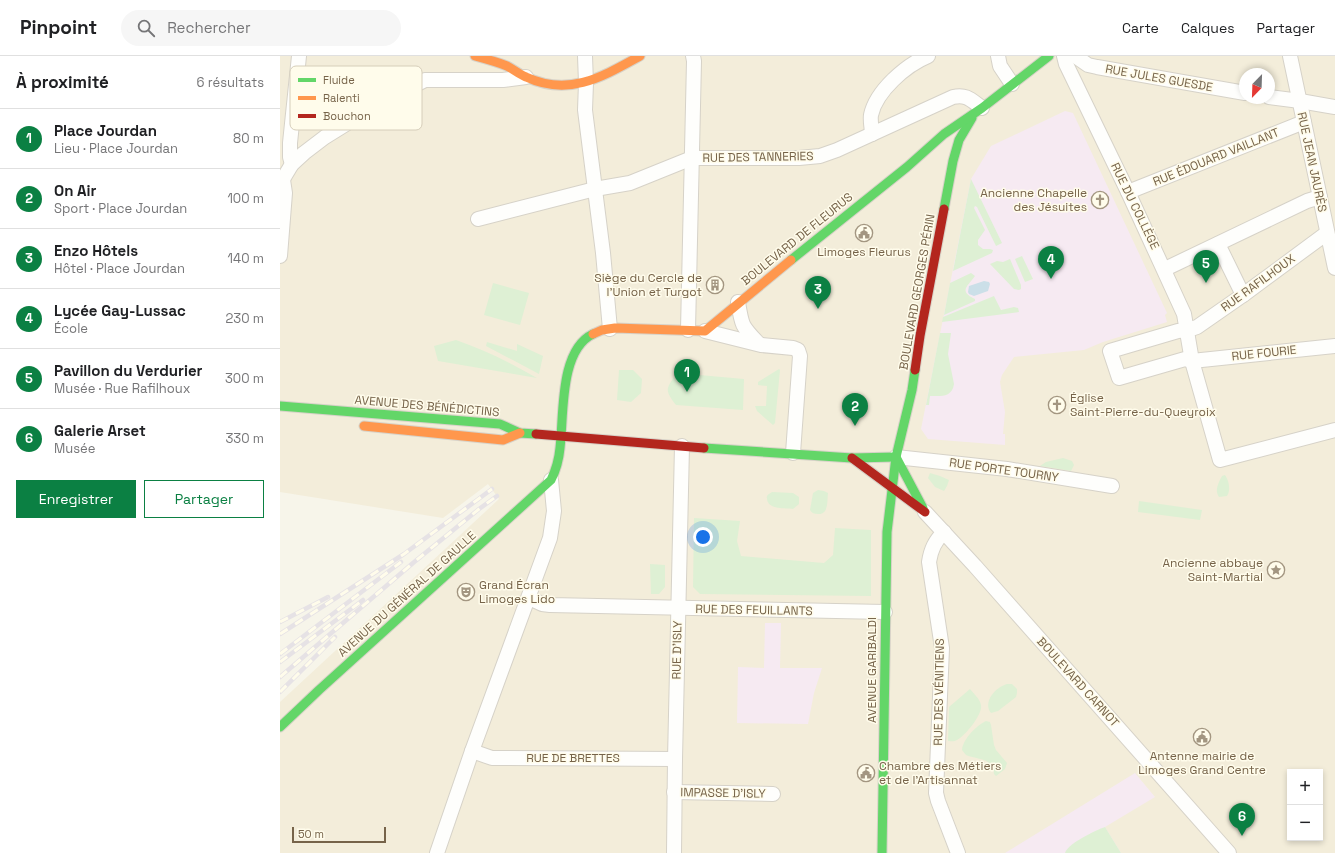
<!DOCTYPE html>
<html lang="fr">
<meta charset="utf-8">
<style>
body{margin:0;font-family:"Space Grotesk",sans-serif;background:#f6f6f6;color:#202124}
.controls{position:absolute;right:12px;bottom:12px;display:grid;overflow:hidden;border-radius:0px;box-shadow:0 2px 6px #0003}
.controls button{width:36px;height:36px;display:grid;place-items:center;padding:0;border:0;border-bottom:1px solid #e0e0e0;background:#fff;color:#202124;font:20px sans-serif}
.compass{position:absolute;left:959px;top:12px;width:36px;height:36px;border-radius:50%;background:#fff;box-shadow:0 2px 6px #0003;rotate:203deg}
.scale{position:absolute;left:12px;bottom:10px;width:94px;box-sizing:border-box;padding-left:4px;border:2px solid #766349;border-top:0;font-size:11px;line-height:14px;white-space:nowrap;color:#766349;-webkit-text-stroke:3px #fffceb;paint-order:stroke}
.you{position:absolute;left:423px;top:481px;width:14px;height:14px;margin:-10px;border:3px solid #fff;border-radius:50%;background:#1a73e8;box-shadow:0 0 0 6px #1a73e833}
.badge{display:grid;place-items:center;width:26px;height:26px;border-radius:50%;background:#0b8043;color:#fff;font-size:13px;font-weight:700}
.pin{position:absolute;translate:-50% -33px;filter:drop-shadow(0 1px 2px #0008)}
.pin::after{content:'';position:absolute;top:21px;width:14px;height:12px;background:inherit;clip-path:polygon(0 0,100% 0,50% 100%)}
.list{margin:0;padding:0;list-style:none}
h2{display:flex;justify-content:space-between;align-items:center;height:52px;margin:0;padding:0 16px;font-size:17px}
h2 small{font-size:13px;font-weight:400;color:#757577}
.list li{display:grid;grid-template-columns:26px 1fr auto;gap:12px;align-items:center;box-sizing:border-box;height:60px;padding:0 16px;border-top:1px solid #e0e0e0}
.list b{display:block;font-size:15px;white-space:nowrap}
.list p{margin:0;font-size:13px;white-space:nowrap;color:#757577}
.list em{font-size:13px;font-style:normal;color:#757577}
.actions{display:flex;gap:8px;padding:12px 16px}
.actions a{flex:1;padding:9px 0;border:1px solid #0b8043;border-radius:0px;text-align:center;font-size:14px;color:#0b8043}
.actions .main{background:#0b8043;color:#fff}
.icon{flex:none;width:22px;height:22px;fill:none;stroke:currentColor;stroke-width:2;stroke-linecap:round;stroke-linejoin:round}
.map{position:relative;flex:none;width:1055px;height:797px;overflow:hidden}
header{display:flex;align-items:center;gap:24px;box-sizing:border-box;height:56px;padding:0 20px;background:#fff;border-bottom:1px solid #e0e0e0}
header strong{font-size:19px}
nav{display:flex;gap:22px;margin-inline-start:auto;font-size:14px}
.search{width:280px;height:36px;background:#f6f6f6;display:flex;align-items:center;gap:10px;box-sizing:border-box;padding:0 14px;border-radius:22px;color:#757577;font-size:15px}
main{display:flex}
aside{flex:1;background:#fff}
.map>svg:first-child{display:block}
</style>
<header>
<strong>Pinpoint</strong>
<div class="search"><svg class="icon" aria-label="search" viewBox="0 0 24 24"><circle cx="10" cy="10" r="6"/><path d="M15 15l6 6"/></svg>Rechercher</div>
<nav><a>Carte</a><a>Calques</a><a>Partager</a></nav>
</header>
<main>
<aside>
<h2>À proximité<small>6 résultats</small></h2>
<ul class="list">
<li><span class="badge">1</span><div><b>Place Jourdan</b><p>Lieu · Place Jourdan</p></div><em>80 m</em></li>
<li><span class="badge">2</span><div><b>On Air</b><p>Sport · Place Jourdan</p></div><em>100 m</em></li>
<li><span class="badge">3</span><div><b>Enzo Hôtels</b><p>Hôtel · Place Jourdan</p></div><em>140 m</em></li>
<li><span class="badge">4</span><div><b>Lycée Gay-Lussac</b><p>École</p></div><em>230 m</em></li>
<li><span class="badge">5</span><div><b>Pavillon du Verdurier</b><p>Musée · Rue Rafilhoux</p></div><em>300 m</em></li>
<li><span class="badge">6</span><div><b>Galerie Arset</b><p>Musée</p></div><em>330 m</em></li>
</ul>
<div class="actions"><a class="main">Enregistrer</a><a>Partager</a></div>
</aside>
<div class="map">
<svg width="1055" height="797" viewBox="0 0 1055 797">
<rect width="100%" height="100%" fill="#f7f5ea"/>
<path fill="#f3edda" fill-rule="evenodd" d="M0,0H1055V797H0V646L219,443L208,428L163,462L0,436ZM965,18H989V42H965ZM1010,716H1040V782H1010Z"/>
<g fill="#f6eaf2">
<polygon points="785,55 793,57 887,257 885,259 887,266 823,286 804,294 734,301 722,319 720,326 725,356 723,378 725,378 725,389 648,383 641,373 691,123 711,90"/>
<polygon points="485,567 501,567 500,612 542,612 534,637 528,668 457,667 458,611 484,612"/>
<polygon points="855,717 875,741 825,771 841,797 725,797"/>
</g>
<g fill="#def0d4">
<polygon points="691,123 722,187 716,190 697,151 695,150 694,152 705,174 698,184 698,189 703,193 710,193 713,194 712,197 673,215"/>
<polygon points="742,200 753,223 745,226 735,203"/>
<polygon points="730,203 741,229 741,233 739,234 734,233 710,208 717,205 723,206"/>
<path d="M691,217L695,220C688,230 678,235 695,243V245L664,259L670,227Z"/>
<polygon points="213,227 249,237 240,269 204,259"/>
<polygon points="714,240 721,254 734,251 738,252 739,256 662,266 663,261"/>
<path d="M660,277H671L668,298L674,328C672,342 660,340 650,340L649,349H646Z"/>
<path d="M176,284C205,294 231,307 257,322L158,305L154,290Z"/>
<polygon points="207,286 237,295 237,288 263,300 259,318 206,290"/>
<polygon points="499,313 500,314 495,367 493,369 477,355 475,350 486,350 487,330 478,329 478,326"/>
<polygon points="339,314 353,314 362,323 361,337 351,346 337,344"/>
<path d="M397,317L464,323L463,354L396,349C384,333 386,333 397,317Z"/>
<polygon points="783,402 792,405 794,409 791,415 760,410 766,406"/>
<polygon points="650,417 660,420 669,424 667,430 664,435 655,431 648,422"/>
<path d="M945,419C949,424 951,435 947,440L939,441C934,434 939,426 942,420Z"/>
<path d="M538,434L544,435L548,437C547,444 549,459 538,458C534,458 532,457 530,454L533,437Z"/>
<path d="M492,436L513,437L519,441V448L513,453C506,452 488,454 487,443C486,439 489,438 492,436Z"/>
<polygon points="859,445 922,454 920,464 858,456"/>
<polygon points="414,462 460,465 457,485 461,500 544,507 553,499 555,472 591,474 591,540 420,538 413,531"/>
<polygon points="370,508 385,509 385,531 379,538 371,538"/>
<path d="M727,628H732L737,633V637L736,641L718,655L711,657C702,646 716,631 727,628Z"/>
<path d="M690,633C694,638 700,643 701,649C703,658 685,680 677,684C674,686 671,685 668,685L669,651Z"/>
<path d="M706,665L710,666L711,669L714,689L716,694L727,707L725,713L716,720L714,718C713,701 697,704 686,699L682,694C683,683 696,670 706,665Z"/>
<path d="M825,771L841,797H785C787,788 816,774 825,771Z"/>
</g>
<polygon fill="#cbdfe8" points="704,225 709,226 710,228 708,235 694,240 689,238 688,236 689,230"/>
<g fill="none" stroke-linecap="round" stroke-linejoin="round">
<defs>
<g id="street">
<polyline points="305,0 306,27 305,54 323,197 330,273"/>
<polyline points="718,0 720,10 732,28"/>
<polyline points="784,0 786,8 848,136 904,258 912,305 940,404 1055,374"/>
<polyline points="795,0 808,9 817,11 965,37"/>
<polyline points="1010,0 1055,212"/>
<polyline points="989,41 1020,45 1055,51"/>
<path d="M592,78C592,72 590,65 591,59C596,35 626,9 648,0"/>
<polyline points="12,108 10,101 10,87 19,0"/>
<polyline points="0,128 12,108 24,97 45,81 103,45 145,24 223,24 246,21"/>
<polyline points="848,136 1024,66"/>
<path d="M198,163L315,133L350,127L412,102H519L540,100L557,94L673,41C687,38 691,44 702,52"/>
<polyline points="1047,177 963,239 917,271 908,274 898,275 830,295 839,322 905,303 912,305 1055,290"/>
<polyline points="938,188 963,239"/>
<polyline points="0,200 5,137 3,124"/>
<polyline points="885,213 1027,145 1040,141"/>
<path d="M458,246C462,271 462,270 479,288"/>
<polyline points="408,274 414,5 413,0"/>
<polyline points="425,275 481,289 513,292 518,294 520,300 513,397"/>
<polyline points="616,401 727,413 832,430"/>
<polyline points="645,456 695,510 949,797"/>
<path d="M664,476C655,485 651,493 649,506L662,592L656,737L658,745L678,797"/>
<polyline points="249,542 262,548 270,549 605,556"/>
<polyline points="192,695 212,702 395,703"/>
<polyline points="394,736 493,738"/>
<polyline points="157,797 192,695 270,482 274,455 271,424"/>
<polyline points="394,797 395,703 402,390"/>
</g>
<g id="fast">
<polyline points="664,153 673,105 679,84 692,62"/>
<polyline points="511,204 627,111 664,78 702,52 769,0"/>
<polyline points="0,350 220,368 240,377 256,378"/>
<polyline points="424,392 572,402 616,401"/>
<polyline points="616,401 643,452"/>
<path d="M0,671L39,634L271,424C276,414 279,403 280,392C284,360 279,294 313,278"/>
<polyline points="602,797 607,476 616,401 632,334 635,314"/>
</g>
<g id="slow">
<path d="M195,0C206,3 217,6 227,10C233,13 239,18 246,21C289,41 322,21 360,0"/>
<polyline points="313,278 322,274 335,272 425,275 511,204"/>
<polyline points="84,370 223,384 240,377"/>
</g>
<g id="jam">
<polyline points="635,314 640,280 664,153"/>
<polyline points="256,378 424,392"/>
<polyline points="572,402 645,456"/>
</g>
</defs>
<use href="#street" stroke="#d6d2c8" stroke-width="16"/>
<use href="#fast" stroke="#d7d2c8" stroke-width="11"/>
<use href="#slow" stroke="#d7d2c8" stroke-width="11"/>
<use href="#jam" stroke="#d7d2c8" stroke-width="11"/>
<use href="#street" stroke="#fefefc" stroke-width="14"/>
<use href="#fast" stroke="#63d668" stroke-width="9"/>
<use href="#slow" stroke="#ff974d" stroke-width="9"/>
<use href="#jam" stroke="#b3261e" stroke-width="9"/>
<defs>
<g id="rail">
<polyline points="0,566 48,541"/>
<polyline points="0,578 124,498 212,433"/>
<polyline points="0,598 121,506"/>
<polyline points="0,606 83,544"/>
<polyline points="0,621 133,507 199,453 217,440"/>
<polyline points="0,636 55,581"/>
</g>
</defs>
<use href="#rail" stroke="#e6e2e5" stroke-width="4.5"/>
<use href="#rail" stroke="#fffceb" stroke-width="3" stroke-dasharray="9" stroke-linecap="butt"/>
</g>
<defs>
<symbol id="church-ring" viewBox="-11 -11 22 22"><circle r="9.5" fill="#fffceb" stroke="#a39681" stroke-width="1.5"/><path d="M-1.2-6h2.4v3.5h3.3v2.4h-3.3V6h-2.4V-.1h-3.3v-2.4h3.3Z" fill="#a39681"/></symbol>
<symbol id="civic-ring" viewBox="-11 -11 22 22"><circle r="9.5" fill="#fffceb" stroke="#a39681" stroke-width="1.5"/><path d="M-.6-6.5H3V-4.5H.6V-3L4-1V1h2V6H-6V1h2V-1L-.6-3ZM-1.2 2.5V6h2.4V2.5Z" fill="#a39681"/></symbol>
<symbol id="building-ring" viewBox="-11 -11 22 22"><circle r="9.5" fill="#fffceb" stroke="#a39681" stroke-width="1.5"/><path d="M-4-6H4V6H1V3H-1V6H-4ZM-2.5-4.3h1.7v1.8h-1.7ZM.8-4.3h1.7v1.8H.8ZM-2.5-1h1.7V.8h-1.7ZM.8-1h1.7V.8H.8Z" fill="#a39681"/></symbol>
<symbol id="sight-ring" viewBox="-11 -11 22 22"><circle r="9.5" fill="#fffceb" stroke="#a39681" stroke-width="1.5"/><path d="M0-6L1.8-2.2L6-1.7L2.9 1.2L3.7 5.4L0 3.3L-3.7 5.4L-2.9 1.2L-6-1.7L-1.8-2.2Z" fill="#a39681"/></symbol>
<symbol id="theatre-ring" viewBox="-11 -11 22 22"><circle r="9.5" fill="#fffceb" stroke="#a39681" stroke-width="1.5"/><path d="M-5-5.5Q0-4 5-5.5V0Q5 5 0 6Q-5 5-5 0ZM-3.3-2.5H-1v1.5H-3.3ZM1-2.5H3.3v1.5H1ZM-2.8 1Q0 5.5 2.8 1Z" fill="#a39681"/></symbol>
</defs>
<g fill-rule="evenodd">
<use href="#church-ring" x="810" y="134" width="20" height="20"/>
<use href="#civic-ring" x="574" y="167" width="20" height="20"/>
<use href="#building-ring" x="425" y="219" width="20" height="20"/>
<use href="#church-ring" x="767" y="339" width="20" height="20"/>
<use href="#sight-ring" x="986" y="504" width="20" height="20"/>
<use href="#theatre-ring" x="176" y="526" width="20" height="20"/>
<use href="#civic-ring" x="912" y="671" width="20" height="20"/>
<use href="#civic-ring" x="576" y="707" width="20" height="20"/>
</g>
<g text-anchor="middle" stroke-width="3" stroke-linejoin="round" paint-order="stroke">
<g font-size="12" fill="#766349" stroke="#fffceb">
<text transform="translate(879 22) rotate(10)" y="4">RUE JULES GUESDE</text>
<text transform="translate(478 101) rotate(-1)" y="4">RUE DES TANNERIES</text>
<text transform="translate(936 101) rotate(-22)" y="4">RUE ÉDOUARD VAILLANT</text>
<text transform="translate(1032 106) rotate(78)" y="4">RUE JEAN JAURÈS</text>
<text transform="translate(855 150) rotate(64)" y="4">RUE DU COLLÈGE</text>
<text transform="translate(517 183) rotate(-39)" y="4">BOULEVARD DE FLEURUS</text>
<text transform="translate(978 227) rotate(-36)" y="4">RUE RAFILHOUX</text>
<text transform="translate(637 236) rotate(-80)" y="4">BOULEVARD GEORGES PÉRIN</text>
<text transform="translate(984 297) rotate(-6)" y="4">RUE FOURIE</text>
<text transform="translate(147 350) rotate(5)" y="4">AVENUE DES BÉNÉDICTINS</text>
<text transform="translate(724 414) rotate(8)" y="4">RUE PORTE TOURNY</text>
<text transform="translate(127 538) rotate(-42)" y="4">AVENUE DU GÉNÉRAL DE GAULLE</text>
<text transform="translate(474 554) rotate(1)" y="4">RUE DES FEUILLANTS</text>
<text transform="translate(397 594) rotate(-89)" y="4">RUE D'ISLY</text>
<text transform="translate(592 614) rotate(-90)" y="4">AVENUE GARIBALDI</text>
<text transform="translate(798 626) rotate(48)" y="4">BOULEVARD CARNOT</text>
<text transform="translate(659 636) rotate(-89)" y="4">RUE DES VÉNITIENS</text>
<text x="293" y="706">RUE DE BRETTES</text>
<text transform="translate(443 737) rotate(1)" y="4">IMPASSE D'ISLY</text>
</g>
<g font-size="12" fill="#766349" stroke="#fffceb" text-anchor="end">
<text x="807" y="141">Ancienne Chapelle<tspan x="807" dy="14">des Jésuites</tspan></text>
<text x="584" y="200" text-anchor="middle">Limoges Fleurus</text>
<text x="422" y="226">Siège du Cercle de<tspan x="422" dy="14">l'Union et Turgot</tspan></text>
<text x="790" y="346" text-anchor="start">Église<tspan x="790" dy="14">Saint-Pierre-du-Queyroix</tspan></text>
<text x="983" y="511">Ancienne abbaye<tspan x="983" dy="14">Saint-Martial</tspan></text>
<text x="199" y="533" text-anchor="start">Grand Écran<tspan x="199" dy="14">Limoges Lido</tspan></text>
<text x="922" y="704" text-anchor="middle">Antenne mairie de<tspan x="922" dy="14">Limoges Grand Centre</tspan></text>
<text x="599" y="714" text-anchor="start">Chambre des Métiers<tspan x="599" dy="14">et de l'Artisannat</tspan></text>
</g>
</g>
<rect x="10" y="10" width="132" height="64" rx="6" fill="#fffceb" stroke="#d6ceba" stroke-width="1"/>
<rect x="18" y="22" width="18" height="4" fill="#63d668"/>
<rect x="18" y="40" width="18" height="4" fill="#ff974d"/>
<rect x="18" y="58" width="18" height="4" fill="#b3261e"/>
<g font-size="11" fill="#766349">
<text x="43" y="28">Fluide</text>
<text x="43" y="46">Ralenti</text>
<text x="43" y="64">Bouchon</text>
</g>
</svg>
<div class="controls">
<button>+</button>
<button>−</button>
</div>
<svg class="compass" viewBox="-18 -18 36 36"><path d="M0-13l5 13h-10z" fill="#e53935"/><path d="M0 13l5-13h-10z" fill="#757577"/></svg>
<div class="scale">50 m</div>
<div class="you"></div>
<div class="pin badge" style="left:407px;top:336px">1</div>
<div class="pin badge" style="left:575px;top:370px">2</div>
<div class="pin badge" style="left:538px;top:253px">3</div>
<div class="pin badge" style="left:771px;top:223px">4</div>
<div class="pin badge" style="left:926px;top:227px">5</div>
<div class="pin badge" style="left:962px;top:780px">6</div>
</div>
</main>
